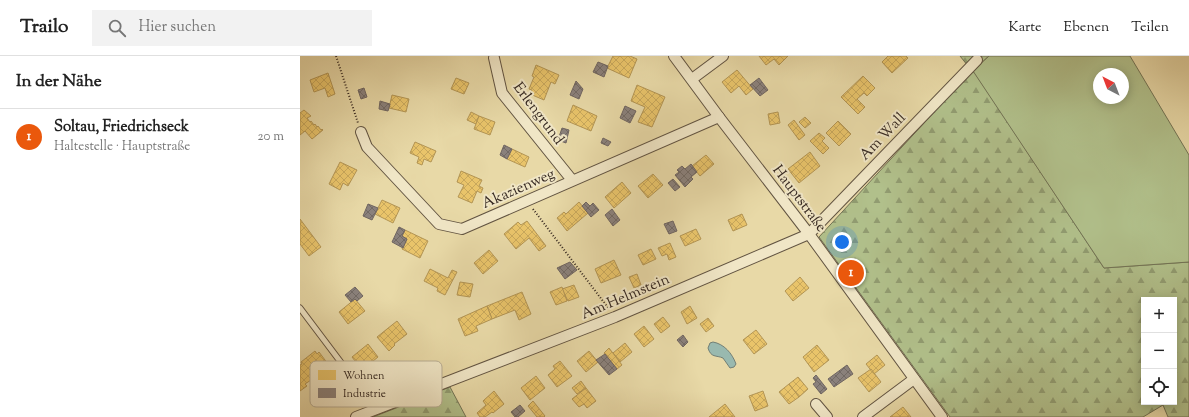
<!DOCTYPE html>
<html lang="de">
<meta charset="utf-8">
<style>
body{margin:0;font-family:"Sorts Mill Goudy",serif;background:#f2f2f2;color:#222}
.controls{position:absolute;right:12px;bottom:12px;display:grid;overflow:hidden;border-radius:0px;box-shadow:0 2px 10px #0003}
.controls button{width:36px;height:36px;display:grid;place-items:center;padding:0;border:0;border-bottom:1px solid #e0e0e0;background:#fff;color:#222;font:20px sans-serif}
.compass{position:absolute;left:793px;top:12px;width:36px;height:36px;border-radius:50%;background:#fff;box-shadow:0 2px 10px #0003;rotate:318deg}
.you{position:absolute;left:542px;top:186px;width:14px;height:14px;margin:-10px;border:3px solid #fff;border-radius:50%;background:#1a73e8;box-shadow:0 0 0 6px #1a73e833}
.badge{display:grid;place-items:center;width:26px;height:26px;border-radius:50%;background:#ea580c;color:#fff;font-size:13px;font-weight:700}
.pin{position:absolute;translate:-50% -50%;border:2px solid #fff;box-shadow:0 1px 4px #0006}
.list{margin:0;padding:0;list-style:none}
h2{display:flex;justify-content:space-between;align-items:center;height:52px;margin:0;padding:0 16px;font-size:17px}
h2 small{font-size:13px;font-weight:400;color:#767676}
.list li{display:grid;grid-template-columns:26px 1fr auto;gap:12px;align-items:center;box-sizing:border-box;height:56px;padding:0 16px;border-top:1px solid #e0e0e0}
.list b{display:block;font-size:15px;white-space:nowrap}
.list p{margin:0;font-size:13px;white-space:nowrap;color:#767676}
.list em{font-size:13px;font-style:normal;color:#767676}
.icon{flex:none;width:22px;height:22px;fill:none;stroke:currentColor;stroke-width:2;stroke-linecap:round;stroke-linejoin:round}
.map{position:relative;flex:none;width:889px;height:361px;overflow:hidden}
header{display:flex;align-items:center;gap:24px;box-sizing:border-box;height:56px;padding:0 20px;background:#fff;border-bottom:1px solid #e0e0e0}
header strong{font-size:19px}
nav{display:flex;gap:22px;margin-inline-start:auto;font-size:14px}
.search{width:280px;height:36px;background:#f2f2f2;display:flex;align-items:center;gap:10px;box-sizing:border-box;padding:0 14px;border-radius:0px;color:#767676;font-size:15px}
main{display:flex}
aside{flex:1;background:#fff}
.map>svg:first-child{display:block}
</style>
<header>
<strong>Trailo</strong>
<div class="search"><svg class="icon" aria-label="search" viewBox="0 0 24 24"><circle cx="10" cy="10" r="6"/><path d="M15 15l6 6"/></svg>Hier suchen</div>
<nav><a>Karte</a><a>Ebenen</a><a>Teilen</a></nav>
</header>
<main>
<aside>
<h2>In der Nähe<small></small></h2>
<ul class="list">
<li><span class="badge">1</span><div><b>Soltau, Friedrichseck</b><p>Haltestelle · Hauptstraße</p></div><em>20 m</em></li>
</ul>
</aside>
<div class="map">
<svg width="889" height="361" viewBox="0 0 889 361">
<defs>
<pattern id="forest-firs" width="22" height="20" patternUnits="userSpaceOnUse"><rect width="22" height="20" fill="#b1c08b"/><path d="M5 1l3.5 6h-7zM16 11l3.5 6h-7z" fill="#919c71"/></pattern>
<pattern id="homes-cross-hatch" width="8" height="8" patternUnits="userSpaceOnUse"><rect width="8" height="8" fill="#e9c46a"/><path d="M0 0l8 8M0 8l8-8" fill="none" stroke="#c8a85c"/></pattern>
<pattern id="industry-cross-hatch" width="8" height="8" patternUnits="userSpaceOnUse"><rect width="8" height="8" fill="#8a817c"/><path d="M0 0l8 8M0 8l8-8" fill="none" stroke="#726a65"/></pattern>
</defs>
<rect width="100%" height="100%" fill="#e8d9a7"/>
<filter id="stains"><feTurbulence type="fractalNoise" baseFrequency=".005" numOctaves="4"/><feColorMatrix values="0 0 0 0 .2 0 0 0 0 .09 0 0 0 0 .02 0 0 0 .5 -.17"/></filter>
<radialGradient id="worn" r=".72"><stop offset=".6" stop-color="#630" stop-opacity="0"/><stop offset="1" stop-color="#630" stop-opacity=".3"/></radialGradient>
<g fill="url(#forest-firs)" stroke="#737456" fill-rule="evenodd">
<path d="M660,0H689L673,14L804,212L889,206V361H868L863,349L843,361H650L519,181L672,15ZM844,244H874V346H844Z"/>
<polygon points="150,331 166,361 73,361"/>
</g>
<path fill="#b1c08b" stroke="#737456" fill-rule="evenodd" d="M689,0H830L889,99V206L804,212L673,15ZM799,18H823V42H799Z"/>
<path fill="#99b9af" stroke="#717f76" d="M413,286C424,288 432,297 436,308L434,311L430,312L423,302C416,299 411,302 408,292L410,287Z"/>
<g fill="url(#homes-cross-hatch)" stroke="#b39554">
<polygon points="313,0 330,0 337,3 329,22 307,12"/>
<polygon points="459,0 488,0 479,9 474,3 466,9"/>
<polygon points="588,0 606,0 608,2 592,17 582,6"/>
<polygon points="236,9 259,19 255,28 251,26 244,44 230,38 232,34 229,33 234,21 232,20"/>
<polygon points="437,14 453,33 446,39 439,30 431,37 422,26"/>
<polygon points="28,17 35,38 28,41 25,32 14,36 10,24"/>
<polygon points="563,20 575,32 567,40 564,37 557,43 565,51 558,58 541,41"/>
<polygon points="156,22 169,27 164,38 151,33"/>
<polygon points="337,29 365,41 352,71 338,66 345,51 331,45"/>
<polygon points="92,39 109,43 106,56 89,52"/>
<polygon points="273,49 297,60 291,75 267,65"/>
<polygon points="4,54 11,60 7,62 10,66 11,65 14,69 15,68 17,71 18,70 21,74 22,73 23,74 12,83 5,75 0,79 0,57"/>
<polygon points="171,56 179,60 176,68 167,64"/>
<polygon points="478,56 480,67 470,69 468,58"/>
<polygon points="179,60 195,66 190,79 174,73"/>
<polygon points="505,61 511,67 505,72 499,66"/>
<polygon points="494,64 505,79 499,84 488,69"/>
<polygon points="538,65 551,78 539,90 526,77"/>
<polygon points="519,77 525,82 522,85 529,92 523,98 510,85"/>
<polygon points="115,86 136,95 131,106 124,103 122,109 117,107 119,101 110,97"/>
<polygon points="212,93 229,101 225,111 207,103"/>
<polygon points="510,96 520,110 499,127 488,113"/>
<polygon points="406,99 414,108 400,120 392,110"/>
<polygon points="40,106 57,114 48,130 43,127 40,134 29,128"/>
<polygon points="161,115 182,124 179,130 183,132 181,137 177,135 172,147 158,141 164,129 157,126"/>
<polygon points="353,118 363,129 348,142 338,130"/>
<polygon points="322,126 331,137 314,152 305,141"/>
<polygon points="82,144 100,152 93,167 75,158"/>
<polygon points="279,146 288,157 267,175 257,162 264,156 266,158"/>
<polygon points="442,158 447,169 433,175 428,164"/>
<polygon points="0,163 21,191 9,200 0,188"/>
<polygon points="227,165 246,190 239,195 229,182 216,193 204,178 218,166 221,169"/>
<polygon points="396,173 401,183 385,190 380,180"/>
<polygon points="105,174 128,185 120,202 102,193 107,183 102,180"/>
<polygon points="370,187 376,201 369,204 367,198 362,200 358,192"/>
<polygon points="351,193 356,203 343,209 338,199"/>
<polygon points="189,194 198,205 183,218 174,207"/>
<polygon points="314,204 321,219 301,227 295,213"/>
<polygon points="130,213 148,222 152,214 157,216 145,239 137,235 138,232 124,225"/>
<polygon points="337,218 341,229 334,232 329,221"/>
<polygon points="500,221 509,232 493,245 485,235"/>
<polygon points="160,226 173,228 170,241 157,239"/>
<polygon points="274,229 279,241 268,245 262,233"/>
<polygon points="262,231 267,245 256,249 250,236"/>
<polygon points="222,236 231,258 219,264 215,254 192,263 187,250"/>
<polygon points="55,243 65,255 48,268 39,256"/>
<polygon points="187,250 192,263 176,270 178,275 165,280 158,263"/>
<polygon points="390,250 397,262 387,268 381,256"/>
<polygon points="363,261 370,270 361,277 354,268"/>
<polygon points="408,262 414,270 406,276 400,268"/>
<polygon points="97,265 107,278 94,288 95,289 89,295 77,281"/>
<polygon points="344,270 354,283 344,291 334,278"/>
<polygon points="456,274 467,288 454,298 443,284"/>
<polygon points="325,287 332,296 320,306 313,297"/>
<polygon points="68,288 78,301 62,314 52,301"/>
<polygon points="517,289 529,304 514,316 503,301"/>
<polygon points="309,292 322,309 317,313 304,297"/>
<polygon points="15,295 17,298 19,296 31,312 18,321 17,320 5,328 7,330 0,335 0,309 2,308 1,306"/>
<polygon points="289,295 298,306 286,316 277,305"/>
<polygon points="577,299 585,309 574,318 566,308"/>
<polygon points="260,305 272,320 257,331 248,319 255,313 253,310"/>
<polygon points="571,313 581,326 569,336 558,322"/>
<polygon points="236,320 245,332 230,344 221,332"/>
<polygon points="498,321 508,333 499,341 489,328"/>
<polygon points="281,325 286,332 277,338 272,332"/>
<polygon points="489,328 499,341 489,348 479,336"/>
<polygon points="286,332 296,345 287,352 284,348 279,351 272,343"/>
<polygon points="194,335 204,348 193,357 192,356 185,361 180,361 177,357 186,349 183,345"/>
<polygon points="463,335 468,350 455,355 449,340"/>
<polygon points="233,345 245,360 244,361 237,361 228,350"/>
<polygon points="425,348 435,361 409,361"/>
<polygon points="603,351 611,361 590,361"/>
</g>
<g fill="url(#industry-cross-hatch)" stroke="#706661">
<polygon points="298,6 308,10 304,21 293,16"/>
<polygon points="459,22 468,34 460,40 450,29"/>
<polygon points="276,25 283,33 279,43 270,39"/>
<polygon points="64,32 67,41 61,43 58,34"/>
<polygon points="80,45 90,48 88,55 79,53"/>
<polygon points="325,50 336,55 330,67 320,62"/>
<polygon points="262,72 269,74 266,87 258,84"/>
<polygon points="303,82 311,86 308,90 301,87"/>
<polygon points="204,89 212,93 207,103 200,99"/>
<polygon points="391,108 397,116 391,121 393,123 385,131 375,119 379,116 377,114 382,110 385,113"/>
<polygon points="373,123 380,131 375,135 368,127"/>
<polygon points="286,146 290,150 293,147 299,154 291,161 282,150"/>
<polygon points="68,148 78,152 72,164 63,160"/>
<polygon points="312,153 320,164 313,170 305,159"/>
<polygon points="373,165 377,175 369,178 364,168"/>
<polygon points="99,171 105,174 102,180 107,183 103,192 92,186"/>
<polygon points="270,206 277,214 265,223 257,212"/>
<polygon points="55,231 63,240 57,245 55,243 51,246 45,239"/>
<polygon points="383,279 388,286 383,291 377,284"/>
<polygon points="305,298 317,313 309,319 296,304"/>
<polygon points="547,309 553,318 534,331 528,323"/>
<polygon points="516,319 527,333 521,338 513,328 516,326 513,322"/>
<polygon points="220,349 225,355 218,361 215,361 211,356"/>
</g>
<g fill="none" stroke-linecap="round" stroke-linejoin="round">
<defs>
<polyline id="service" points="0,252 76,353"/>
<g id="minor">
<polyline points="374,0 419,61 509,178 642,361"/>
<polyline points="194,2 202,37 272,124"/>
<polyline points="392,23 423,0"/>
<polyline points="61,76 67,91 139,168 162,173 419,61"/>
<polyline points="516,348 527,361"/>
<polyline points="56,361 315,261 509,178 677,4"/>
<polyline points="563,361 614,323"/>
</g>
</defs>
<use href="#service" stroke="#625442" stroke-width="7"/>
<use href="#minor" stroke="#625442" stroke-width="12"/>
<g stroke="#352821" stroke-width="2" stroke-dasharray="1 2" stroke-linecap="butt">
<polyline points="36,0 58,67"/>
<polyline points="233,153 309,253"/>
</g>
<use href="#service" stroke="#f0e6c6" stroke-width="5"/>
<use href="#minor" stroke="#f0e6c6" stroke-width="10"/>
</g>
<g text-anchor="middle" stroke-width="4" stroke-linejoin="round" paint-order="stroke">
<g font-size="15" fill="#352821" stroke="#f0e6c6">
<text transform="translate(239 57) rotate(53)" y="5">Erlengrund</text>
<text transform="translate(582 80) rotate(-46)" y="5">Am Wall</text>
<text transform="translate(218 132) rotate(-24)" y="5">Akazienweg</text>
<text transform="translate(500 142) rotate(53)" y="5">Hauptstraße</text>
<text transform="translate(325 240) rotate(-23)" y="5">Am Helmstein</text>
</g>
</g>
<rect x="10" y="305" width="132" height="46" rx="6" fill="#f0e6c6" stroke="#b8ad94" stroke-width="1"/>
<rect x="18" y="314" width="18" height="10" fill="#e9c46a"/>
<rect x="18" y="332" width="18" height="10" fill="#8a817c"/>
<g font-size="11" fill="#352821">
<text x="43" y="323">Wohnen</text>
<text x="43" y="341">Industrie</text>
</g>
<rect width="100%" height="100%" filter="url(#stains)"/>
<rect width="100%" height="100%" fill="url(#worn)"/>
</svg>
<div class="controls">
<button>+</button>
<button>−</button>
<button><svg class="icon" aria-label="locate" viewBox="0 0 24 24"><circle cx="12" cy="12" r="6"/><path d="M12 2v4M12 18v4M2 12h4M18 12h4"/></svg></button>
</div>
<svg class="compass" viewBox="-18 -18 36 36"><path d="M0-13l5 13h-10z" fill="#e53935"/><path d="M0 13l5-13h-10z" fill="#767676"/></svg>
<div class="you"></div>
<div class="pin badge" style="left:551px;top:217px">1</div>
</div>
</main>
